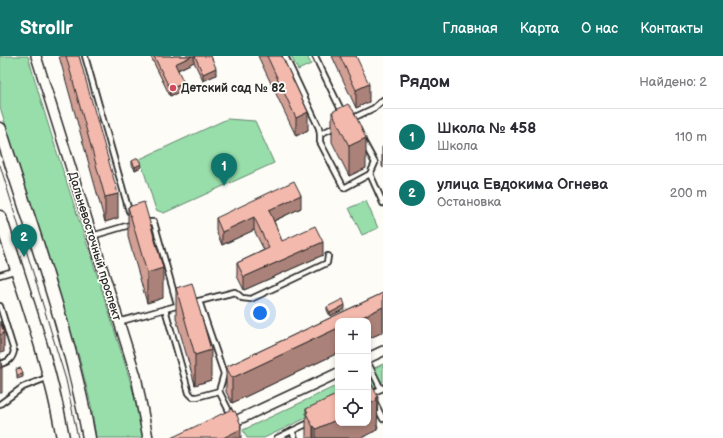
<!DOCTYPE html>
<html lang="ru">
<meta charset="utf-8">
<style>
body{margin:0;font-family:"Balsamiq Sans",sans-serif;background:#f7f7f7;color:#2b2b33}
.controls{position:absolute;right:12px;bottom:12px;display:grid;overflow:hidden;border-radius:8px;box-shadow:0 2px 6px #0003}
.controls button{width:36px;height:36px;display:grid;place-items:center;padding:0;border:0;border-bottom:1px solid #e1e1e2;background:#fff;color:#2b2b33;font:20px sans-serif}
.you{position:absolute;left:260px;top:257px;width:14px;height:14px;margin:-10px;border:3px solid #fff;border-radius:50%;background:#1a73e8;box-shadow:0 0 0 6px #1a73e833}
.badge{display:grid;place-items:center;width:26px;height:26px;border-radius:50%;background:#0f766e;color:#fff;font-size:13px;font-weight:700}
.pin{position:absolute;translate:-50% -33px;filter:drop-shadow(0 1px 2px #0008)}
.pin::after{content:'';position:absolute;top:21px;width:14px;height:12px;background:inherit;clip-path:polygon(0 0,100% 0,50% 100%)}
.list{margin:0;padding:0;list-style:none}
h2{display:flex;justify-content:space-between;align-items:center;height:52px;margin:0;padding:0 16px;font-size:17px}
h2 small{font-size:13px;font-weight:400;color:#7c7c81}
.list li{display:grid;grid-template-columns:26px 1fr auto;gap:12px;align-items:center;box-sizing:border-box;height:56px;padding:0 16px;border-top:1px solid #e1e1e2}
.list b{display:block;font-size:15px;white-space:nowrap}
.list p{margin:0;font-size:13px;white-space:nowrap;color:#7c7c81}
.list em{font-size:13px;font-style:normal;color:#7c7c81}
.icon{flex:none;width:22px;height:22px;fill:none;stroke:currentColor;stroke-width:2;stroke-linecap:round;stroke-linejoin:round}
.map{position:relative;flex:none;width:383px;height:382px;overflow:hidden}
header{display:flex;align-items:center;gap:24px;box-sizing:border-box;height:56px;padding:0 20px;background:#0f766e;color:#fff}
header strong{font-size:19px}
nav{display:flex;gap:22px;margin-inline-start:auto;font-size:14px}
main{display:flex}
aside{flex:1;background:#fff}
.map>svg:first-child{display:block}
</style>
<header>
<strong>Strollr</strong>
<nav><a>Главная</a><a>Карта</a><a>О нас</a><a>Контакты</a></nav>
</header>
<main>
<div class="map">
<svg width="383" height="382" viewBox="0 0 383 382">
<rect width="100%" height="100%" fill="#fdfcf7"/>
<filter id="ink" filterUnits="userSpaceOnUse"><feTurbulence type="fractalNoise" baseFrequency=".025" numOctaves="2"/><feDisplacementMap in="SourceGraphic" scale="8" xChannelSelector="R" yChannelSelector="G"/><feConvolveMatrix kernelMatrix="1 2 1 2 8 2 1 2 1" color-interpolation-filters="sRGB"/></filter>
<g filter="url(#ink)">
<g fill="#98deab" stroke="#62846b">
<path d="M0,0H28C52,87 83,173 110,260C122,300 137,340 143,382H96L91,349L79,301L0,51Z"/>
<polygon points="291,0 307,0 311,8 298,14"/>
<polygon points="227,63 255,65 274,107 164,157 156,154 140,103"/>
<polygon points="366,145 378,172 362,179 349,152"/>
<polygon points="383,308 383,326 368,333 368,315"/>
<polygon points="338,329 338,347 264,382 247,382 243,374"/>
</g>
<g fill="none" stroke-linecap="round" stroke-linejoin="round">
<defs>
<g id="lane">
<polyline points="85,0 129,155"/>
<polyline points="285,0 319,72 320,78"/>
<polyline points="315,0 342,56"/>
<polyline points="351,63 374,52 383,44"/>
<polyline points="337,70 320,78 320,86 344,132 370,118"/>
<polyline points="363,85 375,107 370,118 383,147"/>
<polyline points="144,166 154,166 177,248"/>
<polyline points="92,180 133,168"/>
<polyline points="0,219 17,214"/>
<polyline points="199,245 224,318 219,335 231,359"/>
<polyline points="191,247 235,236 242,242 251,243 327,207 328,200"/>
<path d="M0,250L14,295C12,304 8,306 0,308"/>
<polyline points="165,253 189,337 193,341 197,341 219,335"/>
<polyline points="118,266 180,249"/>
<polyline points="368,307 381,333"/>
<polyline points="368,339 383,332"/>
<polyline points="375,347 383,363"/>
<polyline points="0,348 23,331 49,321"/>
<polyline points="292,375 295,382"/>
<polyline points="277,382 311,366"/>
</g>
<g id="street">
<polyline points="36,0 136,320 148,382"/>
<polyline points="368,302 383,295"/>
<polyline points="229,368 338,317"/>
</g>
<g id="secondary">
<path d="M0,73C32,175 70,277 89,382"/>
<path d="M0,161C23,234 50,307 63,382"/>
</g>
</defs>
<use href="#lane" stroke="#2b2b2b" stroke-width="8"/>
<use href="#street" stroke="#2b2b2b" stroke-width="12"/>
<use href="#secondary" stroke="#2b2b2b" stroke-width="15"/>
<use href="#lane" stroke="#fdfcf7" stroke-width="4.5"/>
<use href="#street" stroke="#fdfcf7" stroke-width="9"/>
<use href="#secondary" stroke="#fdfcf7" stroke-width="12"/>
<polyline stroke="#2b2b2b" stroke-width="1" points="0,109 66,324 78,382"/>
</g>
<g fill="#d29f95" stroke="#2b2b2b">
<polygon points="59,0 79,0 118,162 105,166"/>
<polygon points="151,0 171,0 172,1 173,0 211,0 216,19 203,25 194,6 178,14 184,34 170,40 151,1"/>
<polygon points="258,0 282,0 308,74 296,80"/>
<polygon points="332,0 356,0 369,46 356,52"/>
<polygon points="332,56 366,112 349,120 332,86"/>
<polygon points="382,91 383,91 383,112 382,110"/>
<polygon points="132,105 141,111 135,114 132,109"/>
<polygon points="128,151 163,242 147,247 128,181"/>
<polygon points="301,152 274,165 282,185 323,199 244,234 237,220 237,207 264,194 254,174 222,189 216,175 216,162"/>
<polygon points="176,232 211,324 195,329 176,262"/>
<polygon points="383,237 383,276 368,283 368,265 338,265 338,297 232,347 226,336 226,311"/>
<polygon points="327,251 345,253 330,260 327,254"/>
<polygon points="0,301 2,312 2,337 0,337"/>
<polygon points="306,353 378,370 377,374 361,382 306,382"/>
</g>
<g fill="#ab8279" stroke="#2b2b2b">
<polygon points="192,0 194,0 194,6 175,15 175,8"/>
<polygon points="216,12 216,19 203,25 203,18"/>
<polygon points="184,27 184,34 170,40 170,33"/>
<polygon points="369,28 369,46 356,52 356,34"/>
<polygon points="308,56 308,74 296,80 296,62"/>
<polygon points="366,82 366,112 349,120 349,90"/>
<polygon points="141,108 141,111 135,114 135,111"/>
<polygon points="118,138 118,162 105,166 105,141"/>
<polygon points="301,139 301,152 269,167 269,154"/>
<polygon points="254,161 254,174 222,189 222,176"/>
<polygon points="323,186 323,199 244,234 244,221"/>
<polygon points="163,212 163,242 147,247 147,217"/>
<polygon points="345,249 345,253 330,260 330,257"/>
<polygon points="383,251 383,276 368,283 368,265 354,265"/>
<polygon points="338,272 338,297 232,347 232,322"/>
<polygon points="4,277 4,296 0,297 0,279"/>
<polygon points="211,294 211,324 195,329 195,299"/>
<polygon points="23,318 23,321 17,323 17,319"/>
<polygon points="378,341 377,374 361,382 316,382 316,373 338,363 338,367 368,367 368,349 376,342"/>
<polygon points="241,369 241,382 223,382 240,370"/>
<polygon points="314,370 314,382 313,382 313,371"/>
</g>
<g fill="#f4b9ad" stroke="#2b2b2b">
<polygon points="66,0 79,0 118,138 105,141"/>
<polygon points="154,0 171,0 172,1 173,0 192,0 175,8 184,27 170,33"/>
<polygon points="195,0 211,0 216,12 203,18"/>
<polygon points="267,0 282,0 308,56 296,62"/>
<polygon points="340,0 356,0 369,28 356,34"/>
<polygon points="348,48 353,54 366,82 349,90 332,56"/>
<polygon points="138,102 141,108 135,111 132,105"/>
<polygon points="294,125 301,139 269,154 282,185 315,170 323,186 244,221 237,207 269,192 254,161 222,176 216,162"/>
<polygon points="144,146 163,212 147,217 128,151"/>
<polygon points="192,227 211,294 195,299 176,232"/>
<polygon points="383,237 383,251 354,265 338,265 338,272 232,322 226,311"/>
<polygon points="343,243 345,249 330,257 327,251"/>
<polygon points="0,265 4,277 0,279"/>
<polygon points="0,301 2,312 0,312"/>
<polygon points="21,312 23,318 17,319 16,313"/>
<polygon points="368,325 369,327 371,327 378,341 376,342 377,344 368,349"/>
<polygon points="338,338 338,363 316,373 314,370 313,371 306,357 308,356 306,353"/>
<polygon points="232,353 233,356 235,355 241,369 240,370 241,373 223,382 171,382"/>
</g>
</g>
<circle fill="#d1495b" stroke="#fdfcf7" stroke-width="1.5" cx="173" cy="32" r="4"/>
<g text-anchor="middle" stroke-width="3.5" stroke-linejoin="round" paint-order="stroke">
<g font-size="12" font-weight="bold" fill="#2b2b2b" stroke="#fdfcf7" text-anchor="start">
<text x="181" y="36">Детский сад № 82</text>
</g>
<g font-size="12" fill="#2b2b2b" stroke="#fdfcf7">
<text transform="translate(95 190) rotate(73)" y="4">Дальневосточный проспект</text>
</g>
</g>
</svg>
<div class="controls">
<button>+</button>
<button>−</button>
<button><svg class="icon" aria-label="locate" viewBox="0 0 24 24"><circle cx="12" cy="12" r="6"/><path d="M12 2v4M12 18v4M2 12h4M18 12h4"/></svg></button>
</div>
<div class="you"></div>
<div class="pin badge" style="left:224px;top:130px">1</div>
<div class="pin badge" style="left:24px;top:201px">2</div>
</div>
<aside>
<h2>Рядом<small>Найдено: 2</small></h2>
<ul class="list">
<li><span class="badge">1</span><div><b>Школа № 458</b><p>Школа</p></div><em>110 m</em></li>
<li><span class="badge">2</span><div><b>улица Евдокима Огнева</b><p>Остановка</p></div><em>200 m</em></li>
</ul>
</aside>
</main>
